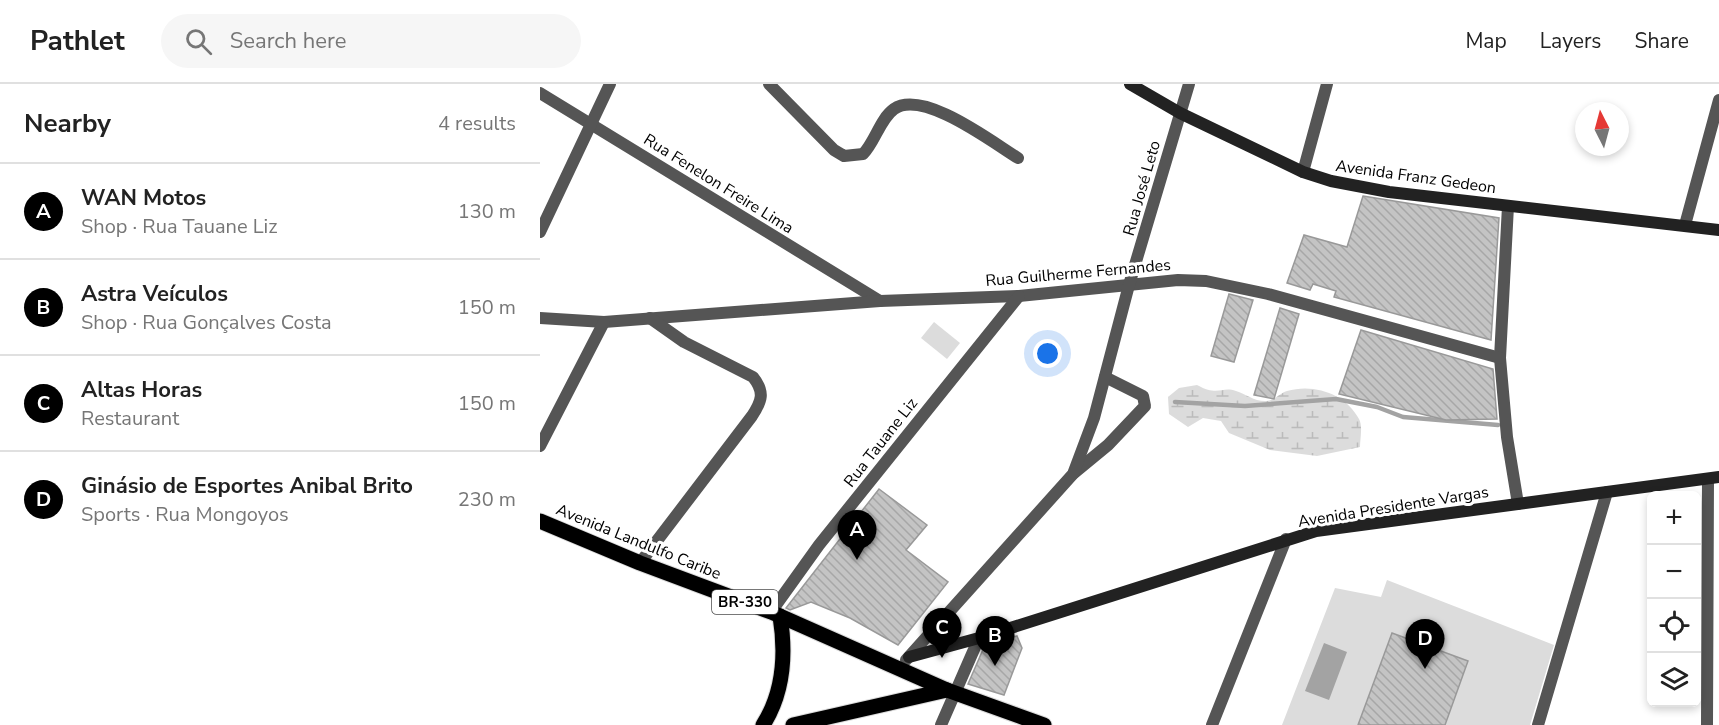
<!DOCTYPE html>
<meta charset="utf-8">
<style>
body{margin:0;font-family:"Nunito Sans",sans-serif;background:#f6f6f6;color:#222}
.controls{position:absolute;right:18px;bottom:18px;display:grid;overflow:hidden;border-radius:9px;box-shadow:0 3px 9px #0003}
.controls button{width:54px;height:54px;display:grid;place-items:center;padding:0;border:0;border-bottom:2px solid #e0e0e0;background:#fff;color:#222;font:30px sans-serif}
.compass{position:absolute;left:1035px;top:18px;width:54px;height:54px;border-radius:50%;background:#fff;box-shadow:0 3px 9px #0003;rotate:354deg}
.you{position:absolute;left:508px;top:270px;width:21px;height:21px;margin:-15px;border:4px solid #fff;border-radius:50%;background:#1a73e8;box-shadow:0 0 0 9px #1a73e833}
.badge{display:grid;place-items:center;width:39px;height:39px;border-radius:50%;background:#000;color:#fff;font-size:20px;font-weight:700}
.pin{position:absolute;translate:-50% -50px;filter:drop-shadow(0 2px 3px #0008)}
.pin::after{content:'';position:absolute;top:32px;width:21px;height:18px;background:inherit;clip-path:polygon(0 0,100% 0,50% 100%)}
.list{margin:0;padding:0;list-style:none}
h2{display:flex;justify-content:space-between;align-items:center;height:78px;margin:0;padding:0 24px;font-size:26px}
h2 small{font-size:20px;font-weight:400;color:#767676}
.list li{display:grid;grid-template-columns:39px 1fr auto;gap:18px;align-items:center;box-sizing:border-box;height:96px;padding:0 24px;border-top:2px solid #e0e0e0}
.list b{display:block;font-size:22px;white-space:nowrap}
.list p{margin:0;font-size:20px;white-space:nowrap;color:#767676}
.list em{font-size:20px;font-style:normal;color:#767676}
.icon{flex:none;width:33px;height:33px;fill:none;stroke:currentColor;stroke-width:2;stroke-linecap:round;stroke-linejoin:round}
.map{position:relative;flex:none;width:1179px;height:641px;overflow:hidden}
header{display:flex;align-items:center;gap:36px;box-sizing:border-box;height:84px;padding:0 30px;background:#fff;border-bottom:2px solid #e0e0e0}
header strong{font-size:28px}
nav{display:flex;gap:33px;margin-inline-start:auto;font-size:21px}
.search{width:420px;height:54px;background:#f6f6f6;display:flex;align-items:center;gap:15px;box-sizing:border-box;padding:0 21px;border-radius:33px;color:#767676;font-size:22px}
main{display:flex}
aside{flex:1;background:#fff}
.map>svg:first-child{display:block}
</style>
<header>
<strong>Pathlet</strong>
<div class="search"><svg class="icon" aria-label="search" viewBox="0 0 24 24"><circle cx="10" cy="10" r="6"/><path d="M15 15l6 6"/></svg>Search here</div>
<nav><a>Map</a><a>Layers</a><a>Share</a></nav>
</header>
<main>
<aside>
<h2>Nearby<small>4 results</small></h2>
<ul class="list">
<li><span class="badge">A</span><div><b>WAN Motos</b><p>Shop · Rua Tauane Liz</p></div><em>130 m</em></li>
<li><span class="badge">B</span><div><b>Astra Veículos</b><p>Shop · Rua Gonçalves Costa</p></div><em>150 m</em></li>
<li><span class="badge">C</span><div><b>Altas Horas</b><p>Restaurant</p></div><em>150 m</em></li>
<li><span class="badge">D</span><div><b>Ginásio de Esportes Anibal Brito</b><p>Sports · Rua Mongoyos</p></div><em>230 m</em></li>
</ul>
</aside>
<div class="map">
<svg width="1179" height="641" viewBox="0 0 1179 641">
<defs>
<pattern id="wetland-marsh" width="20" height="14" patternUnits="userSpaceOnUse" patternTransform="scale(1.5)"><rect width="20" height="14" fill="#dcdcdc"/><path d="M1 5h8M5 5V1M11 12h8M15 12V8" fill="none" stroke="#bbb"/></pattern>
<pattern id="building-back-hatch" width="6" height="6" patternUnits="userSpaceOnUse" patternTransform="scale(1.5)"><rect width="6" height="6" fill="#c4c4c4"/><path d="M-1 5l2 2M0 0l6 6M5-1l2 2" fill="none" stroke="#a7a7a7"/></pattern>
</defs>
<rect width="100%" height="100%" fill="#fff"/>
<path fill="url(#wetland-marsh)" d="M657,301C679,313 681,302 696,307C706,310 715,318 727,317C735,316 740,309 747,307C774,299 806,310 819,335C823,342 820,355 820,363L777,372L730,366L689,349L681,337L663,334L648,343L629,330L628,313L639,304Z"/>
<g fill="#dcdcdc">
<polygon points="394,238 420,259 407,275 381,254"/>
<polygon points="847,496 1014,561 990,641 742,641 795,504 841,513"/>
</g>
<polygon fill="#a3a3a3" points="784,559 807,568 789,616 765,607"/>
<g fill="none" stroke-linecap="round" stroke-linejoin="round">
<polyline stroke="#a3a3a3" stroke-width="4.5" points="635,318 705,322 796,315 837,323 863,333 958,341"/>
</g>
<g fill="url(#building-back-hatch)" stroke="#999" stroke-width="1.5">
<polygon points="823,112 959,134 951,256 794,213 796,207 773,200 770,206 747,199 764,151 807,163"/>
<polygon points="689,210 713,216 694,278 671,272"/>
<polygon points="740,224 759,230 734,315 714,311"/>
<polygon points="821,246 953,285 957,335 906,336 799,310"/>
<polygon points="339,405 387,441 366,466 408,498 358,561 310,534 271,518 250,526 246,524"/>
<polygon points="852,549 928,577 905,641 818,641"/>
<polygon points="477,552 482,564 464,611 428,600 445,561"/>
</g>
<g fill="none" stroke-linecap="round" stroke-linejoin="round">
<defs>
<g id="primary">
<polyline points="0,437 100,479 231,528 407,606 504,641"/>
<path d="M223,641C244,608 246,569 240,532"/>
<polyline points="253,641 407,606"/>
</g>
</defs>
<use href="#primary" stroke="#dbdbdb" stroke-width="17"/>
<g stroke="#555" stroke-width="12">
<path d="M229,0L294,66L304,72L323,70C335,58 340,35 354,25C383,5 452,58 478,74"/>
<polyline points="0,9 340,217"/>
<polyline points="763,88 787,0"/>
<polyline points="968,122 960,274 967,353 978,420"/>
<polyline points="1145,141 1179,16"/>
<polyline points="0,148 70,0"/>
<polyline points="0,234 64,238 340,217 479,212 638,196 666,197 728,210 960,274"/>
<polyline points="0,362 64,238"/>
<polyline points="534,389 568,361 605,322 603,312 565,293"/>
<path d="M100,479L212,332C222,317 225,308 213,293L144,258L110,234"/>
<polyline points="231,528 279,461 479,212"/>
<polyline points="366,576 533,390 554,334 589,201 649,0"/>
<polyline points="401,641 439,554"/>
<polyline points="672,641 746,455"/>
<polyline points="998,641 1067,408"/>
<polyline points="1167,641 1168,395"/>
</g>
<g stroke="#222" stroke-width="12">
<polyline points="590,0 640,29 763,88 791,97 849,108 1179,146"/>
<polyline points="369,573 439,554 776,447 1179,393"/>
</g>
<use href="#primary" stroke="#000" stroke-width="15"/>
</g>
<g text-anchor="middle" stroke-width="6" stroke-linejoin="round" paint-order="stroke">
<rect fill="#fff" stroke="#4c4c4c" stroke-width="1.5" x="172" y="506" width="66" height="24" rx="4.5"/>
<g font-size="15" font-weight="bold" fill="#000">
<text x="205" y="523">BR-330</text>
</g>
<g font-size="16" fill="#000" stroke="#fff">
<text transform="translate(876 92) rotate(8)" y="6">Avenida Franz Gedeon</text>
<text transform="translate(179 99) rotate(32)" y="6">Rua Fenelon Freire Lima</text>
<text transform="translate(601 104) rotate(-74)" y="6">Rua José Leto</text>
<text transform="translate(538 188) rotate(-5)" y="6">Rua Guilherme Fernandes</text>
<text transform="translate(340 358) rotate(-52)" y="6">Rua Tauane Liz</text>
<text transform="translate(853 422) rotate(-9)" y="6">Avenida Presidente Vargas</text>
<text transform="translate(99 457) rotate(22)" y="6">Avenida Landulfo Caribe</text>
</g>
</g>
</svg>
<div class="controls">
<button>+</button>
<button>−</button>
<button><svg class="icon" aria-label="locate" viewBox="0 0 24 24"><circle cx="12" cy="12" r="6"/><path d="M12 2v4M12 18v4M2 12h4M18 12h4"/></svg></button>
<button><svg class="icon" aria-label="layers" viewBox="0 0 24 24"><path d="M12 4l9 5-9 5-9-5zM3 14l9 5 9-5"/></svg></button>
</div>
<svg class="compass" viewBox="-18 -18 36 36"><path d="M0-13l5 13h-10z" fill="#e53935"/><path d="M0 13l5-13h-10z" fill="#767676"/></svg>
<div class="you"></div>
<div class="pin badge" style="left:317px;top:476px">A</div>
<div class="pin badge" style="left:455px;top:582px">B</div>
<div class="pin badge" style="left:402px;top:574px">C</div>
<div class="pin badge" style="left:885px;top:585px">D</div>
</div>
</main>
